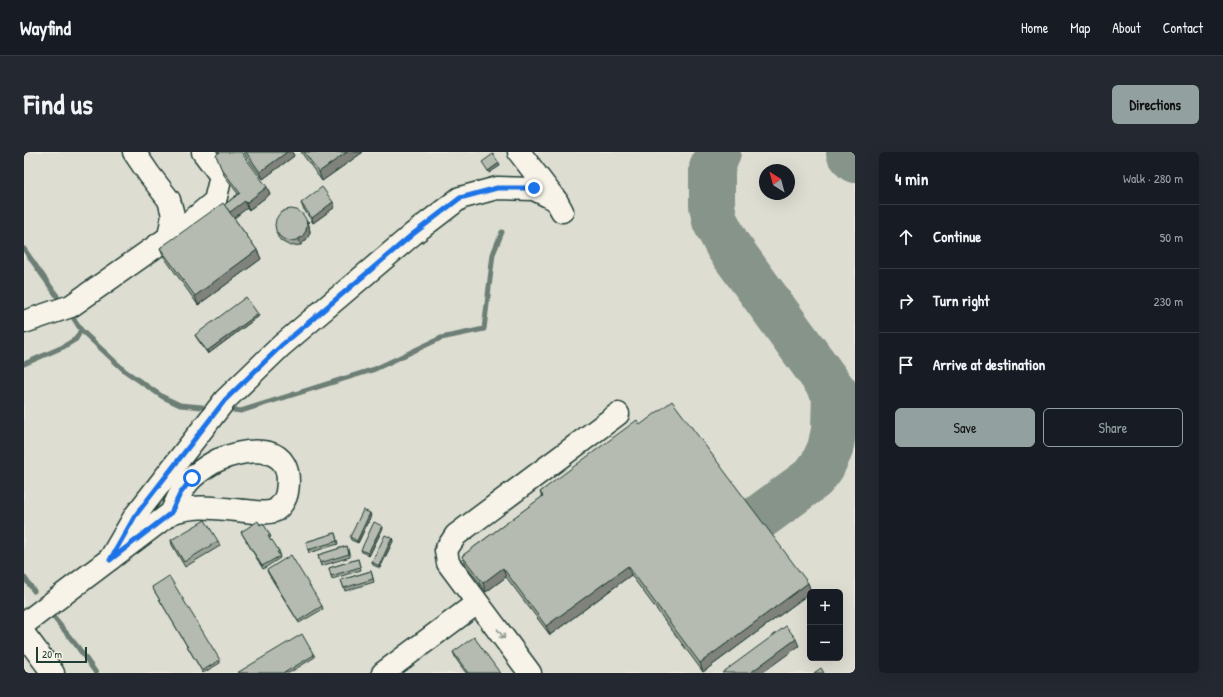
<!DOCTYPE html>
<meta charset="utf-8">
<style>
body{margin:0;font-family:"Patrick Hand",sans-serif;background:#242831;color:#f1f3f6}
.controls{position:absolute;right:12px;bottom:12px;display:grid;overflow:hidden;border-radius:6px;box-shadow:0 4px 16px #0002}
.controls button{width:36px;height:36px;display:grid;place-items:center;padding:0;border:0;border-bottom:1px solid #363941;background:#171b24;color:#f1f3f6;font:20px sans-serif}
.compass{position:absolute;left:735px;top:12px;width:36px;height:36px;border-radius:50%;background:#171b24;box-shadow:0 4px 16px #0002;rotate:324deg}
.scale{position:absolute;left:12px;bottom:10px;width:51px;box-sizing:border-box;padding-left:4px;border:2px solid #1f3d34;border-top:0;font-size:11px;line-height:14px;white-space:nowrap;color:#1f3d34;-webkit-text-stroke:3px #f7f3e8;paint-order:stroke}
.stop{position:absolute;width:12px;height:12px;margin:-9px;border:3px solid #1a73e8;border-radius:50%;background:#fff}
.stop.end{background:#1a73e8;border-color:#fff;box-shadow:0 1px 4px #0008}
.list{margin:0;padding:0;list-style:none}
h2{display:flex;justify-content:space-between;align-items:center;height:52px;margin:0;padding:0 16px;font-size:17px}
h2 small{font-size:13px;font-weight:400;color:#9ea1a6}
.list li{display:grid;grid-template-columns:26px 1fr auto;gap:12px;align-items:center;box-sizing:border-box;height:64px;padding:0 16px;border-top:1px solid #363941}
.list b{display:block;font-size:15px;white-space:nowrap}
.list em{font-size:13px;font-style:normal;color:#9ea1a6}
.actions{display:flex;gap:8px;padding:12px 16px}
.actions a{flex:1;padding:9px 0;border:1px solid #92a19f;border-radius:6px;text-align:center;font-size:14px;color:#92a19f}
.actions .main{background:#92a19f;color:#111}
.icon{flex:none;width:22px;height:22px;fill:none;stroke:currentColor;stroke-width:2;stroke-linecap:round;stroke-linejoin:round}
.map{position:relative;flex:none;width:831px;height:521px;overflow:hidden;border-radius:6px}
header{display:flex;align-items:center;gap:24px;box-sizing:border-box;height:56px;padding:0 20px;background:#171b24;border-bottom:1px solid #363941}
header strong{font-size:19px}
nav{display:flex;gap:22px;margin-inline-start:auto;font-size:14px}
.intro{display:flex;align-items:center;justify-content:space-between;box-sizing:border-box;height:96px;padding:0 24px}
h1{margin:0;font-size:28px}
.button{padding:10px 18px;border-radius:6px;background:#92a19f;color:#111;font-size:14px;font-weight:700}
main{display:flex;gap:24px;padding:0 24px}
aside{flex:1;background:#171b24;border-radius:6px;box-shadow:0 4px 16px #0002}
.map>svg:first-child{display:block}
</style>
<header>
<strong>Wayfind</strong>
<nav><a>Home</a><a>Map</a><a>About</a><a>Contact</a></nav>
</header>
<div class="intro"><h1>Find us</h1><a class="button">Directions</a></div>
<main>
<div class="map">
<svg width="831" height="521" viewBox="0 0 831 521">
<rect width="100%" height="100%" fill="#eeece1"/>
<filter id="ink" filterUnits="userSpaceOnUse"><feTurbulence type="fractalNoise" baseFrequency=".025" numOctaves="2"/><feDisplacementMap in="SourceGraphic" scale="8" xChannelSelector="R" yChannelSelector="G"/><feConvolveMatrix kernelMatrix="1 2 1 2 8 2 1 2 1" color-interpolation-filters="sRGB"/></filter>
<g filter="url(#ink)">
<path fill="#ddddd2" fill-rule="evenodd" d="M0,0H831V521H0ZM741,18H765V42H741ZM786,440H816V506H786Z"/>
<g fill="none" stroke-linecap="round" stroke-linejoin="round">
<g stroke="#6c7e74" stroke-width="5">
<polyline points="0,97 33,144"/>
<polyline points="50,167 57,178 101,219 139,245 156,253 178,255"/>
<polyline points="0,212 39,195 52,187 57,178"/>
<polyline points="209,258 217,259 351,217 417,186 460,177 469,102 478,80"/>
<polyline points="0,425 10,439"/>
<polyline points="31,467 53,494 72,521"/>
</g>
<g stroke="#86948a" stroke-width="46">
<polyline points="694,0 688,16 688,54 691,69 704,94 819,252 831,261"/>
<polyline points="825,0 831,8"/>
<polyline points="732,368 789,326 798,314 806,297 810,278 811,241"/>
</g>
<defs>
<g id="minor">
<polyline points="110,0 125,22 145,48 149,63 145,85"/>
<polyline points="495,0 530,46"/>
<polyline points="0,170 47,154 165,71 191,49 197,24 179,0"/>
<polyline points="86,407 111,364 201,248 257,194 389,82 436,46 473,36 510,37 532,48 538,59"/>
<path d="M0,472L147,361C174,351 195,357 222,359C231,360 241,362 250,359C256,356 262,347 263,340C271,291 227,295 194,308C186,312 176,319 169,325C158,334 153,349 147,361"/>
<polyline points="0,482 29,521"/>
<polyline points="359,521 453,451"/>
<polyline points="506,521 424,411 422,398 432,383 594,262"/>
</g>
</defs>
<use href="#minor" stroke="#1f3d34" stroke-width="25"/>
<use href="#minor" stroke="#f7f3e8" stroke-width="22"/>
</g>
<g fill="#9ca197" stroke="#1f3d34">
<polygon points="219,0 268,0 270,4 239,27"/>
<polygon points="277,0 339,0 298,29"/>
<polygon points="192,3 243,35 246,42 225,58 223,56 210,66 233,98 237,107 174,153 140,105 136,96 200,53 214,42 200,23"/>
<polygon points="277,51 311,55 289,71 279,56"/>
<polygon points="284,69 285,74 286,80 284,85 281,89 277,93 266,94 257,89 254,85 252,80"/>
<polygon points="235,164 184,202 172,185 171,183"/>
<polygon points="616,273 784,431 787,440 786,440 786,441 679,520 607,423 526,483 482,425 462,440 442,413 438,404 518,345 516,340"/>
<polygon points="347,364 334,391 327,388 326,385"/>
<polygon points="236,373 246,383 247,385 245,386 255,399 256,402 255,402 256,406 239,417 217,380"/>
<polygon points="358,374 359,376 345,404 338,400 337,398"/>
<polygon points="311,381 314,392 285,401 282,390"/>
<polygon points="368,386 369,389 356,416 349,413 348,410"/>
<polygon points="147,388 194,389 196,394 161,415 148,393"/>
<polygon points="323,394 326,405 297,414 294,403"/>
<polygon points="334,407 337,418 308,427 305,416"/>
<polygon points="243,418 298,454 299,457 275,471 244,421"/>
<polygon points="347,419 350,430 321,439 317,428"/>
<polygon points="128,435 196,508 196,511 179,521"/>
<polygon points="429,500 476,521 442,521 432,507"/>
<polygon points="290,503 291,505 265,521 213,521"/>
</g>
<g fill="#7f837b" stroke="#1f3d34">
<polygon points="263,0 268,0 270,4 239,27 236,20"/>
<polygon points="323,0 339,0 298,29 295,20"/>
<polygon points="475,11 476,14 465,21 464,19"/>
<polygon points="243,35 246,42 225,58 222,51"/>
<polygon points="221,49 223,56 208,68 205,60"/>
<polygon points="309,50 311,55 289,71 288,66"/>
<polygon points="284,69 285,74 286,80 284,85 281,89 277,93 275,88"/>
<polygon points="233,98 237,107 174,153 171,144"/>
<polygon points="234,162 235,164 184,202 183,199"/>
<polygon points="346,361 347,364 334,391 333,389"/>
<polygon points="358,374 359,376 345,404 344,401"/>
<polygon points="368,386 369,389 356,416 355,414"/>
<polygon points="604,414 607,423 526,483 522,474"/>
<polygon points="479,416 482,425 462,440 459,431"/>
<polygon points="784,431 787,440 786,440 786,441 679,520 676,511"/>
<polygon points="772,487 775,494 738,521 726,521"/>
</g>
<g fill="#b5bbb0" stroke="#1f3d34">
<polygon points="196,0 217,0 243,35 222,51 221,49 206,60 200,53 216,41 197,16 192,3"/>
<polygon points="222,0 263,0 236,20"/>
<polygon points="280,0 323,0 295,20"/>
<polygon points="469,2 475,11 464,19 458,10"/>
<polygon points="298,35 309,50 288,66 277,51"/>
<polygon points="199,51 233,98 171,144 136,96"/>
<circle cx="267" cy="73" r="16"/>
<polygon points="222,145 234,162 183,199 171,183"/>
<polygon points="648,249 784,431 676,511 604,414 522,474 479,416 459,431 438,404 519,344 516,340 541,321 613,268 616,273"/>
<polygon points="339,358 346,361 333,389 326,385"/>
<polygon points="181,368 194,389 160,410 147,388"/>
<polygon points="234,369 236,373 239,371 246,383 244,384 247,389 248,388 255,399 253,400 256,404 238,414 217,380"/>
<polygon points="350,370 358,374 344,401 337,398"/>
<polygon points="311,381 313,389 284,398 282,390"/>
<polygon points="361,383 368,386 355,414 348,410"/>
<polygon points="323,394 325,402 296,411 294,403"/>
<polygon points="267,403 298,454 274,469 243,418"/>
<polygon points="334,407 336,415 307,424 305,416"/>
<polygon points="347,419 349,427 320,436 317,428"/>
<polygon points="145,424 196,508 178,519 128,435"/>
<polygon points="762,474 772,487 726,521 698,521"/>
<polygon points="278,482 290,503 260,521 213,521"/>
<polygon points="450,485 476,521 444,521 429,500"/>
<polygon points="797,516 800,521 790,521"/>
</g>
<defs><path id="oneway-shaft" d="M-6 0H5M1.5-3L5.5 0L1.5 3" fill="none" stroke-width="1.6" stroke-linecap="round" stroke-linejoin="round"/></defs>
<use stroke="#8b988e" href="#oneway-shaft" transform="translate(477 482) rotate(53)"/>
</g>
<g fill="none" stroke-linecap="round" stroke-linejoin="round" filter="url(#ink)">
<polyline stroke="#1a73e8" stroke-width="5" points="168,326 156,342 147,361 86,408 111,364 201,248 257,194 389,82 436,46 473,36 510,36"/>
</g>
</svg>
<div class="controls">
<button>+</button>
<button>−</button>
</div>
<svg class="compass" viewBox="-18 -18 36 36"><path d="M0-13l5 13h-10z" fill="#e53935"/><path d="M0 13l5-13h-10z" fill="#9ea1a6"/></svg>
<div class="scale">20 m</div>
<div class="stop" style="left:168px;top:326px"></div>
<div class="stop end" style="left:510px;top:36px"></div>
</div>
<aside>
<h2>4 min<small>Walk · 280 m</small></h2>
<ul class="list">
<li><svg class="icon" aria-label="ahead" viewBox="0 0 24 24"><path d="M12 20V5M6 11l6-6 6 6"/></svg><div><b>Continue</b></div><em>50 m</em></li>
<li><svg class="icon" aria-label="right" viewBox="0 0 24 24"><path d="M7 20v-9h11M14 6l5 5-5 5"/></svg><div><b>Turn right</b></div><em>230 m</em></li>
<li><svg class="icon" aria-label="arrive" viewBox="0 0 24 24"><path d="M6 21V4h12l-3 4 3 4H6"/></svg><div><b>Arrive at destination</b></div></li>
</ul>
<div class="actions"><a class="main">Save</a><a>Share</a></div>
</aside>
</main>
